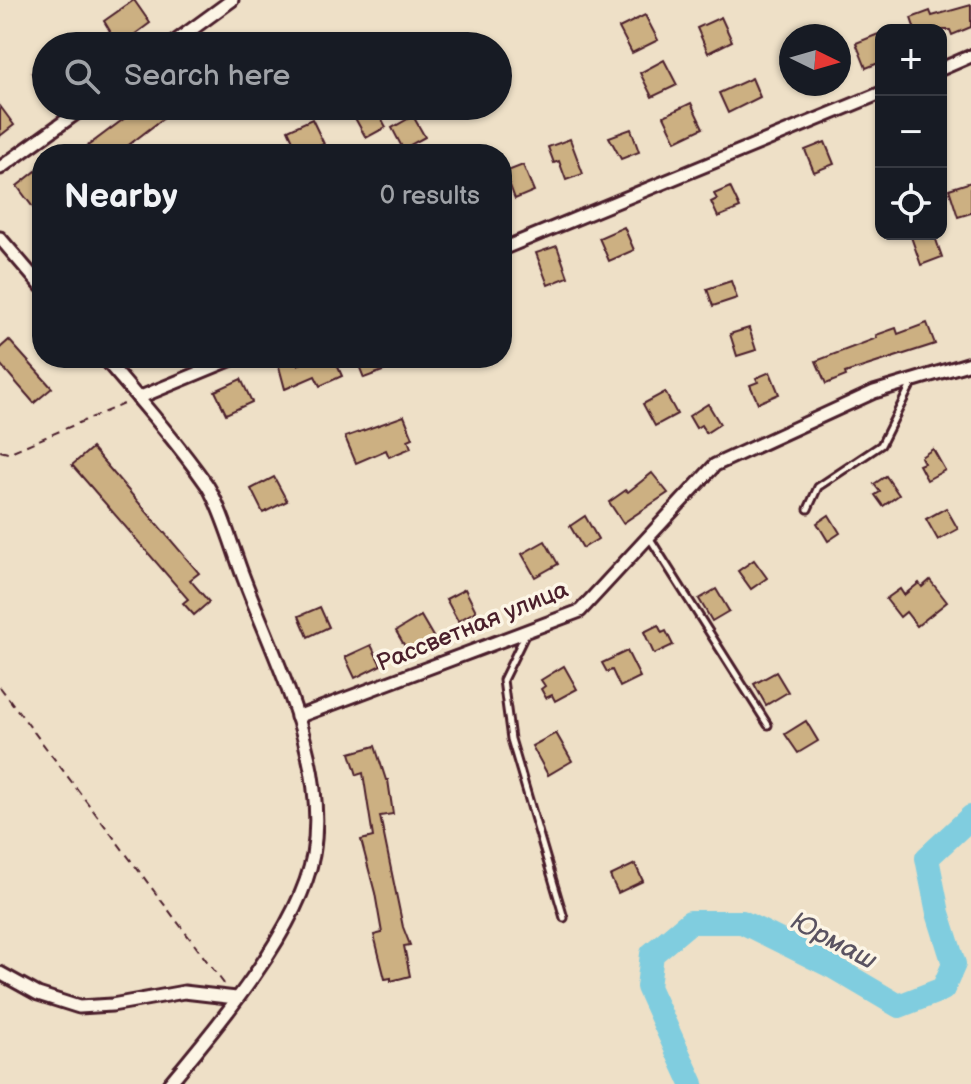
<!DOCTYPE html>
<meta charset="utf-8">
<style>
body{margin:0;font-family:"Balsamiq Sans",sans-serif;background:#20242c;color:#f1f3f6}
.controls{position:absolute;right:24px;top:24px;display:grid;overflow:hidden;border-radius:16px;box-shadow:0 2px 6px #0004}
.controls button{width:72px;height:72px;display:grid;place-items:center;padding:0;border:0;border-bottom:2px solid #363941;background:#171b24;color:#f1f3f6;font:40px sans-serif}
.compass{position:absolute;left:779px;top:24px;width:72px;height:72px;border-radius:50%;background:#171b24;box-shadow:0 2px 6px #0004;rotate:95deg}
.list{margin:0;padding:0;list-style:none}
h2{display:flex;justify-content:space-between;align-items:center;height:104px;margin:0;padding:0 32px;font-size:34px}
h2 small{font-size:26px;font-weight:400;color:#9ea1a6}
.icon{flex:none;width:44px;height:44px;fill:none;stroke:currentColor;stroke-width:2;stroke-linecap:round;stroke-linejoin:round}
.map{position:relative;flex:none;width:971px;height:1084px;overflow:hidden}
.search{position:absolute;background:#171b24;box-shadow:0 2px 6px #0004;left:32px;top:32px;width:480px;height:88px;display:flex;align-items:center;gap:20px;box-sizing:border-box;padding:0 28px;border-radius:44px;color:#9ea1a6;font-size:30px}
.panel{position:absolute;background:#171b24;box-shadow:0 2px 6px #0004;left:32px;top:144px;width:480px;height:224px;border-radius:32px}
.map>svg:first-child{display:block}
</style>
<div class="map">
<svg width="971" height="1084" viewBox="0 0 971 1084">
<rect width="100%" height="100%" fill="#eee0c7"/>
<filter id="ink" filterUnits="userSpaceOnUse"><feTurbulence type="fractalNoise" baseFrequency=".0125" numOctaves="2"/><feDisplacementMap in="SourceGraphic" scale="16" xChannelSelector="R" yChannelSelector="G"/><feConvolveMatrix kernelMatrix="1 2 1 2 8 2 1 2 1" color-interpolation-filters="sRGB"/></filter>
<g filter="url(#ink)">
<g fill="none" stroke-linecap="round" stroke-linejoin="round">
<polyline stroke="#80cddf" stroke-width="24" points="692,1084 648,987 652,954 690,922 742,922 833,967 899,1006 943,989 954,964 938,913 927,858 971,817"/>
</g>
<g fill="#ccb082" stroke="#4a1f2b" stroke-width="2">
<polygon points="134,0 150,23 119,46 90,46 110,31 104,21"/>
<polygon points="971,5 971,27 952,35 950,30 915,30 911,18 930,11 932,16"/>
<polygon points="645,15 658,40 632,53 619,28"/>
<polygon points="721,17 732,41 708,53 697,28"/>
<polygon points="437,32 445,46 413,46"/>
<polygon points="881,33 881,62 866,68 856,43"/>
<polygon points="664,60 677,85 652,97 640,73"/>
<polygon points="46,62 46,92 32,73"/>
<polygon points="752,78 760,97 728,113 719,93"/>
<polygon points="691,103 703,128 676,141 664,116"/>
<polygon points="0,106 14,125 0,136"/>
<polygon points="141,106 163,106 169,114 117,154 90,154 85,148"/>
<polygon points="375,106 386,127 366,138 355,118"/>
<polygon points="413,116 425,137 403,149 392,128"/>
<polygon points="312,119 324,144 299,154 288,130"/>
<polygon points="631,129 639,152 621,159 609,137"/>
<polygon points="570,139 583,174 566,180 559,161 554,163 548,147"/>
<polygon points="825,142 834,164 814,172 805,150"/>
<polygon points="523,165 534,191 515,199 505,172"/>
<polygon points="36,171 42,178 42,204 35,210 17,186"/>
<polygon points="971,182 971,213 958,217 949,189"/>
<polygon points="730,187 740,208 718,217 711,202 717,199 714,194"/>
<polygon points="624,227 634,250 609,261 599,238"/>
<polygon points="910,234 934,234 942,257 921,265"/>
<polygon points="557,246 568,277 548,285 536,253"/>
<polygon points="731,281 737,298 713,306 707,289"/>
<polygon points="927,323 935,344 845,373 846,376 826,384 816,361 877,338 876,335 896,328 898,334"/>
<polygon points="749,328 756,350 737,356 730,334"/>
<polygon points="9,340 52,388 34,403 0,364 0,348"/>
<polygon points="290,358 295,358 298,365 313,358 334,358 342,376 320,386 315,376 285,389 278,363"/>
<polygon points="356,358 387,358 391,368 364,378"/>
<polygon points="770,372 779,394 758,403 750,385 758,382 756,378"/>
<polygon points="241,379 252,402 226,414 215,391"/>
<polygon points="665,392 677,414 655,426 643,404"/>
<polygon points="708,404 720,424 706,433 701,425 696,428 689,416"/>
<polygon points="404,416 413,438 408,440 411,448 389,457 386,450 356,463 345,437"/>
<polygon points="92,448 199,573 190,580 209,602 194,615 183,603 188,599 72,465"/>
<polygon points="933,449 945,470 927,480 919,465 924,463 921,457"/>
<polygon points="652,473 668,493 623,523 609,502 626,490 628,492"/>
<polygon points="886,476 899,495 883,506 875,495 880,492 874,484"/>
<polygon points="274,477 287,501 263,513 251,489"/>
<polygon points="946,508 958,529 938,540 926,519"/>
<polygon points="829,515 840,533 828,541 817,523"/>
<polygon points="585,516 598,539 583,548 570,526"/>
<polygon points="545,541 558,564 535,577 522,554"/>
<polygon points="754,560 767,578 751,589 738,571"/>
<polygon points="930,580 947,602 917,626 906,612 900,617 886,599 900,589 904,595 919,583 922,587"/>
<polygon points="465,589 476,611 458,621 446,599"/>
<polygon points="716,589 729,611 712,621 699,599"/>
<polygon points="320,607 329,627 308,637 299,616"/>
<polygon points="421,616 435,640 410,655 396,631"/>
<polygon points="658,625 662,633 666,631 673,645 654,654 644,632"/>
<polygon points="371,645 381,665 355,678 345,657"/>
<polygon points="627,651 640,677 620,687 612,670 607,672 602,663"/>
<polygon points="564,666 577,689 555,701 552,695 546,698 541,689 545,686 541,680"/>
<polygon points="776,672 788,692 766,705 754,684"/>
<polygon points="806,721 818,741 798,753 785,734"/>
<polygon points="556,733 572,761 548,775 532,746"/>
<polygon points="375,746 386,780 388,780 393,814 380,816 403,927 410,945 404,946 410,976 391,981 391,978 385,979 374,935 382,933 375,893 361,840 373,837 363,773 357,775 350,753"/>
<polygon points="635,864 643,881 618,893 610,876"/>
</g>
<g fill="none" stroke-linecap="round" stroke-linejoin="round">
<defs>
<g id="service">
<polyline points="808,509 818,487 881,445 913,381"/>
<polyline points="649,537 768,725"/>
<polyline points="526,633 503,680 511,739 564,918"/>
</g>
<g id="minor">
<polyline points="169,46 232,0"/>
<polyline points="941,69 971,56"/>
<polyline points="0,168 86,106"/>
<polyline points="0,238 42,287"/>
<polyline points="502,249 881,93"/>
<path d="M104,358C139,399 176,441 207,485C221,507 233,550 243,576C275,661 329,761 313,855C300,928 217,1027 169,1084"/>
<polyline points="138,398 235,358"/>
<polyline points="297,717 580,611 715,465 874,392 971,363"/>
<polyline points="0,973 38,994 79,1007 112,1005 184,992 236,998"/>
</g>
</defs>
<use href="#service" stroke="#4a1f2b" stroke-width="11"/>
<use href="#minor" stroke="#4a1f2b" stroke-width="17"/>
<g stroke="#4a1f2b" stroke-width="2" stroke-dasharray="8 6" stroke-linecap="butt">
<polyline points="0,451 8,453 126,403"/>
<polyline points="0,687 225,985"/>
</g>
<use href="#service" stroke="#fcf5e5" stroke-width="5"/>
<use href="#minor" stroke="#fcf5e5" stroke-width="11"/>
</g>
</g>
<g text-anchor="middle" stroke-width="7" stroke-linejoin="round" paint-order="stroke">
<g font-size="24" fill="#4a1f2b" stroke="#fcf5e5">
<text transform="translate(472 626) rotate(-22)" y="8">Рассветная улица</text>
</g>
<g font-size="26" font-style="italic" fill="#5a5361" stroke="#fcf5e5">
<text transform="translate(834 940) rotate(28)" y="9">Юрмаш</text>
</g>
</g>
</svg>
<div class="controls">
<button>+</button>
<button>−</button>
<button><svg class="icon" aria-label="locate" viewBox="0 0 24 24"><circle cx="12" cy="12" r="6"/><path d="M12 2v4M12 18v4M2 12h4M18 12h4"/></svg></button>
</div>
<svg class="compass" viewBox="-18 -18 36 36"><path d="M0-13l5 13h-10z" fill="#e53935"/><path d="M0 13l5-13h-10z" fill="#9ea1a6"/></svg>
<div class="search"><svg class="icon" aria-label="search" viewBox="0 0 24 24"><circle cx="10" cy="10" r="6"/><path d="M15 15l6 6"/></svg>Search here</div>
<section class="panel">
<h2>Nearby<small>0 results</small></h2>
<ul class="list">
</ul>
</section>
</div>
